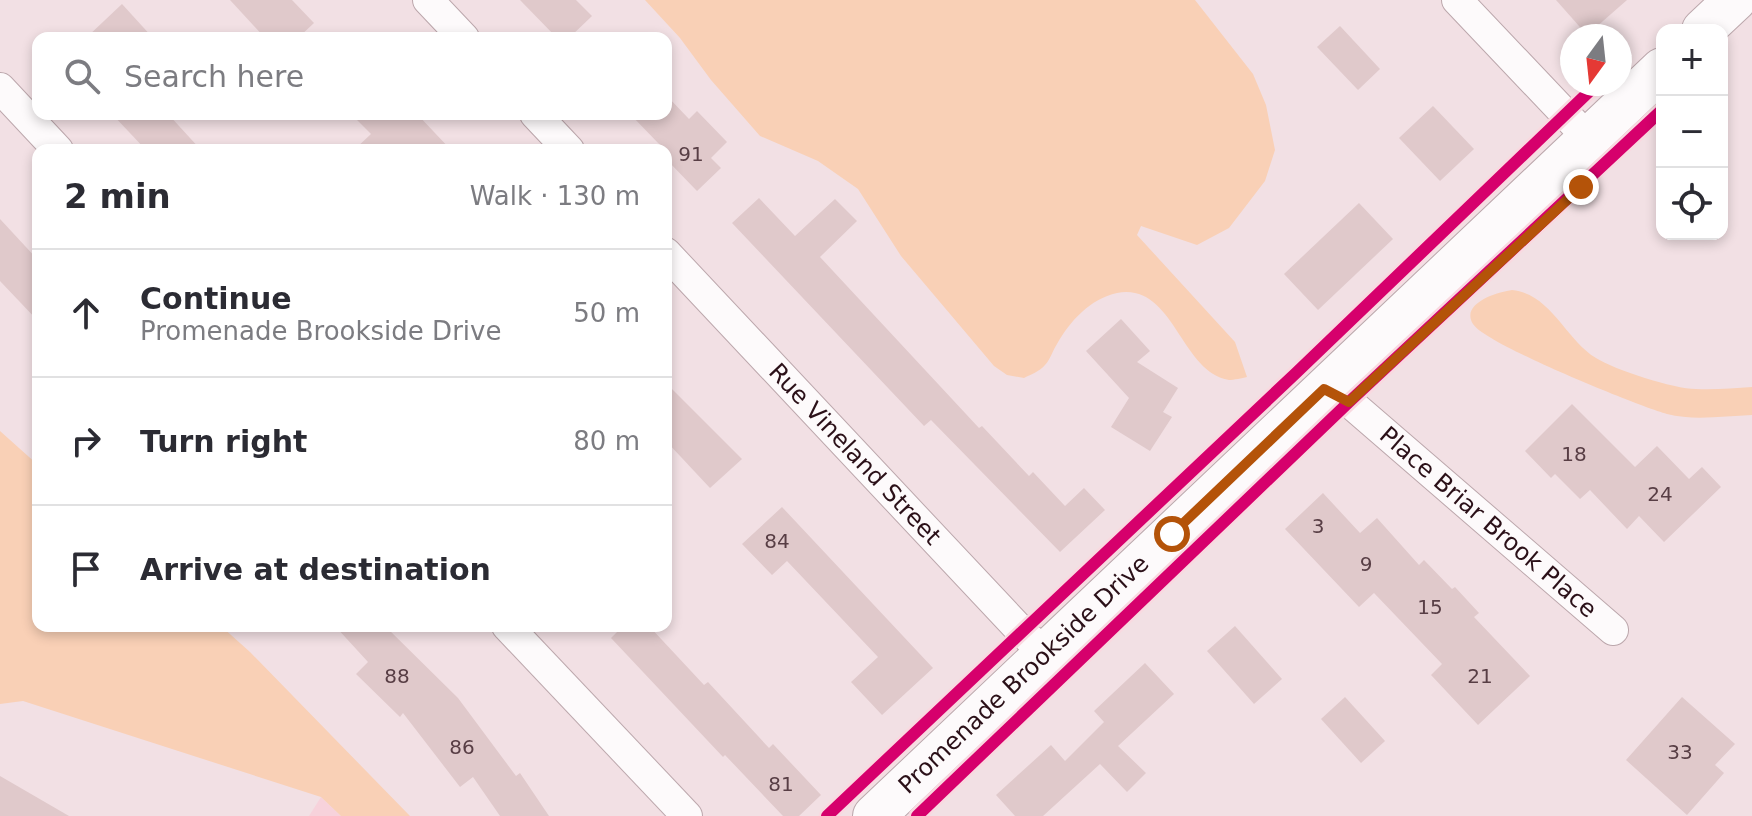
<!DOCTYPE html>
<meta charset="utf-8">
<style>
body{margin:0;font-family:"DejaVu Sans",sans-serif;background:#f7f7f7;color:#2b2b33}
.controls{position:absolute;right:24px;top:24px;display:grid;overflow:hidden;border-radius:16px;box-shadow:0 4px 12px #0003}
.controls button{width:72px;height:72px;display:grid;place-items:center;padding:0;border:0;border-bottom:2px solid #e1e1e2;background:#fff;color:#2b2b33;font:40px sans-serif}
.compass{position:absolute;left:1560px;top:24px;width:72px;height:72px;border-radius:50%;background:#fff;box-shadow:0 4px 12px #0003;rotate:195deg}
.stop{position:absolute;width:24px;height:24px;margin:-18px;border:6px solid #b45309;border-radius:50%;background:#fff}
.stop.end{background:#b45309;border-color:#fff;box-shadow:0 2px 8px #0008}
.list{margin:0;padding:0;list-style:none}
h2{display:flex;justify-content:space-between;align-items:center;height:104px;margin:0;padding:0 32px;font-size:34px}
h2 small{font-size:26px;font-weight:400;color:#7c7c81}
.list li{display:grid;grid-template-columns:52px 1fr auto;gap:24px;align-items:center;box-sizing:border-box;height:128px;padding:0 32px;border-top:2px solid #e1e1e2}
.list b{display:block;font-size:30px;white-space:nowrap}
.list p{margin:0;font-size:26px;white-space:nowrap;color:#7c7c81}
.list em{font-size:26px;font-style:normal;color:#7c7c81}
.icon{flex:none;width:44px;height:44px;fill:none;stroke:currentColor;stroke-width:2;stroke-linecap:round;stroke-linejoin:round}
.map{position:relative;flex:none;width:1752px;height:816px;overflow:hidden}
.search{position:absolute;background:#fff;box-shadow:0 4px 12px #0003;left:32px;top:32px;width:640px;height:88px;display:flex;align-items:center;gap:20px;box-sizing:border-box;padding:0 28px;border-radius:16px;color:#7c7c81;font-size:30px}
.panel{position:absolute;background:#fff;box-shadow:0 4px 12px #0003;left:32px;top:144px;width:640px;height:488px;border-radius:16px}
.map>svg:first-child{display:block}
</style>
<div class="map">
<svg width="1752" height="816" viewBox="0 0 1752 816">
<rect width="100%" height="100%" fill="#f2e0e4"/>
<polygon fill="#f7d2db" points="321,797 341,816 309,816"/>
<g fill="#f9d0b6">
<path d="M645,0H1195L1253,74L1266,105L1275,150L1265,181L1229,228L1197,245L1141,226L1137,235L1235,342L1247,377C1242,378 1234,380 1229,380C1180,372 1174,282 1117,293C1090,299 1070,321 1057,344C1053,350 1050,360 1045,365C1040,371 1030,375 1024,378L1007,375L994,366L901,256L858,189L818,161L760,136L711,80L680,38Z"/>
<path d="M1512,290C1551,294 1565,339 1596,358C1615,370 1674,389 1696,389C1715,390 1734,388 1752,387V415C1725,416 1693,421 1667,414C1638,406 1485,344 1473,324C1460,303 1498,292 1512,290Z"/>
<polygon points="0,431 38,465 38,626 221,626 250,652 410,816 341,816 321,797 23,701 0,704"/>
</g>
<g fill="#e0c9cb">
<polygon points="230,0 292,0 314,23 298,38 265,38"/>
<polygon points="520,0 576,0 592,16 569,38 557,38"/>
<polygon points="1556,0 1627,0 1587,35"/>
<polygon points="122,4 153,38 86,38"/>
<polygon points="1340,26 1380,69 1358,90 1317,47"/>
<polygon points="666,95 689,119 697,111 727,142 711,158 721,168 697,191 666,159 666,150 657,150 661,146 630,114 666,114"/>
<polygon points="1433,106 1474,149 1440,181 1399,138"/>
<polygon points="112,114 168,114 201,150 146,150"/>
<polygon points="351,114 417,114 451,150 354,150 371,134"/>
<polygon points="759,198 795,236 835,199 857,221 820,257 979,428 982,426 1029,476 1033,472 1065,506 1084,488 1105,510 1060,552 931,420 924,426 732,223"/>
<polygon points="1359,203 1393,239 1318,310 1284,274"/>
<polygon points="0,219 38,260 38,321 0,281"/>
<polygon points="1121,319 1150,351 1137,362 1178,388 1163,412 1172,417 1150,451 1111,427 1129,398 1086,351"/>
<polygon points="666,383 742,459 710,488 666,441"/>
<polygon points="1572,404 1635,467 1657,446 1689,479 1702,467 1721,487 1664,542 1639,516 1627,529 1590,490 1580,499 1555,474 1551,478 1525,451"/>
<polygon points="1323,493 1360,533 1377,518 1419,565 1424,560 1452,589 1455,587 1479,613 1474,617 1530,676 1478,725 1431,675 1442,664 1374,593 1359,607 1285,529"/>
<polygon points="782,507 933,668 882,715 851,682 878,657 787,561 772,575 742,544"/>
<polygon points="335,626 385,626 458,698 516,776 520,773 549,816 500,816 473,777 460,787 403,713 400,717 356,674 368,662"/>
<polygon points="623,626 649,626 704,685 708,682 769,748 773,744 821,795 799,816 783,816 725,755 723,757 611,638"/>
<polygon points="1235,626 1282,679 1254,704 1207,651"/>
<polygon points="1145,663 1174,694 1118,746 1146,773 1127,792 1100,764 1043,816 1015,816 996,795 1051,745 1065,761 1104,722 1094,711"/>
<polygon points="1345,697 1385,741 1361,763 1321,719"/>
<polygon points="1682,697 1735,744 1715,765 1724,773 1687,815 1626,760"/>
<polygon points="0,776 69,816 0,816"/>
</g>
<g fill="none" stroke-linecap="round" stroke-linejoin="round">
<defs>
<g id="street">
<polyline points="428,0 464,38"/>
<polyline points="1457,0 1588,138"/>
<polyline points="0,88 58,150"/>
<polyline points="535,114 569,150"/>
<path id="s1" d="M666,253L1022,632L1046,654"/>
<path id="s2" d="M1324,389L1349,402L1613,630"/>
<polyline points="507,626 687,816"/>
</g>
<g id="secondary">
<polyline points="1703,30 1735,0"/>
<path id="s3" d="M874,816L1662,69"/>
</g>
</defs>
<use href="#street" stroke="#bca7ac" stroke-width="32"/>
<use href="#secondary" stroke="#bca7ac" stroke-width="44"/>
<use href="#street" stroke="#fdfafb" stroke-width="30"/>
<use href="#secondary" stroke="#fdfafb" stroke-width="42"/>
<defs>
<g id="cycleway">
<polyline points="827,816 1296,373 1597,84"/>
<polyline points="917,816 1349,402 1662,110"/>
</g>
</defs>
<use href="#cycleway" stroke="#f9d9e0" stroke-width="17"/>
<use href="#cycleway" stroke="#d6006c" stroke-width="12"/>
</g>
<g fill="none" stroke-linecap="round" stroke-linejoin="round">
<polyline stroke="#b45309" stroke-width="10" points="1172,534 1324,389 1349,402 1581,187"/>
</g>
<g text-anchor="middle" stroke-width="6" stroke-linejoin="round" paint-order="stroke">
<g font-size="20" fill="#583e45">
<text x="691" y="161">91</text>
<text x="1574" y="461">18</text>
<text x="1660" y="501">24</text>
<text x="1318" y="533">3</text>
<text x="777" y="548">84</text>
<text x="1366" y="571">9</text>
<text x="1430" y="614">15</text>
<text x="397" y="683">88</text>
<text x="1480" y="683">21</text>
<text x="462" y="754">86</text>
<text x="1680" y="759">33</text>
<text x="781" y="791">81</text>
</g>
<g font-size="24" fill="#2b1018" stroke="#f9d9e0">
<text dy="8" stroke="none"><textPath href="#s1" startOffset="276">Rue Vineland Street</textPath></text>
<text dy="8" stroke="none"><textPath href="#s2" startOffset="212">Place Briar Brook Place</textPath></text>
<text dy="8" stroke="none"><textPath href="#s3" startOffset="206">Promenade Brookside Drive</textPath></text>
</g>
</g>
</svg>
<div class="controls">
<button>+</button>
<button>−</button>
<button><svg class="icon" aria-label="locate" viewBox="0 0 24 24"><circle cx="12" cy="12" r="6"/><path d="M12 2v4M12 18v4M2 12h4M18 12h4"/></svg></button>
</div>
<svg class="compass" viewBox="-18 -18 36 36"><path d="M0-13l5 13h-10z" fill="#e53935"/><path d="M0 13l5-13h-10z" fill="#7c7c81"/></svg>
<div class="stop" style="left:1172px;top:534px"></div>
<div class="stop end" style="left:1581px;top:187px"></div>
<div class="search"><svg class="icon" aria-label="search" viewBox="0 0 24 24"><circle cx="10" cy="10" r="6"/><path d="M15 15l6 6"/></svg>Search here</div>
<section class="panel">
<h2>2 min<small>Walk · 130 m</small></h2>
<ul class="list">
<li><svg class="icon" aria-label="ahead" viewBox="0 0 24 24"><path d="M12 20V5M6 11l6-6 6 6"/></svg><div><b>Continue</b><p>Promenade Brookside Drive</p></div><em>50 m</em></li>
<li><svg class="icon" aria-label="right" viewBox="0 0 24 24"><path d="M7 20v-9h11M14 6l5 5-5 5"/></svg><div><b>Turn right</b></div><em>80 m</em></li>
<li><svg class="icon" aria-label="arrive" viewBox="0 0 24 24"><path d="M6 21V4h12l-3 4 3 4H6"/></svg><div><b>Arrive at destination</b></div></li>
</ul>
</section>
</div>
